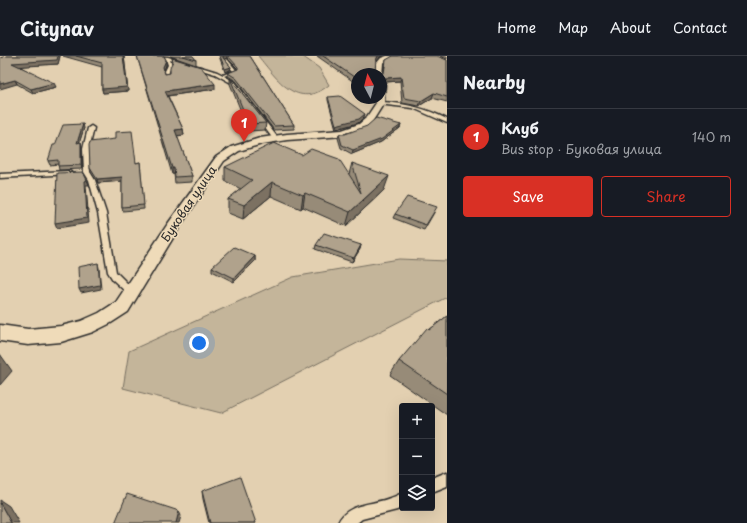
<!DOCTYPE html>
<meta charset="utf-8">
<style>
body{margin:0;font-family:"Playpen Sans",sans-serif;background:#20242c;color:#f1f3f6}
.controls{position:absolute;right:12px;bottom:12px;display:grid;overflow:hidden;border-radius:4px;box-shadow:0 4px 16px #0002}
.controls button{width:36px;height:36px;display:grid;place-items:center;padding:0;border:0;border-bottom:1px solid #363941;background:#171b24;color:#f1f3f6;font:20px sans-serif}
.compass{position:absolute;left:351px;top:12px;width:36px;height:36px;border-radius:50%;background:#171b24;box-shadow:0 4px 16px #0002;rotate:353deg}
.you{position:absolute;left:199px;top:287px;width:14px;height:14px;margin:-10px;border:3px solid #fff;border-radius:50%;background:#1a73e8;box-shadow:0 0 0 6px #1a73e833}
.badge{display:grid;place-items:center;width:26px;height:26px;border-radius:50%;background:#d93025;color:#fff;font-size:13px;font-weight:700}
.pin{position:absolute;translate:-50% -33px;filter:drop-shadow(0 1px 2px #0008)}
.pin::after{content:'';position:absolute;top:21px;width:14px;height:12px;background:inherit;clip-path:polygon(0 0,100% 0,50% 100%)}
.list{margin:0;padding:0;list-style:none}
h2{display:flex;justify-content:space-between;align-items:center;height:52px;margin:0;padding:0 16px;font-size:17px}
h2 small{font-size:13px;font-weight:400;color:#9ea1a6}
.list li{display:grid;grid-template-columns:26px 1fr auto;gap:12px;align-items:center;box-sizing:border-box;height:56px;padding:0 16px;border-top:1px solid #363941}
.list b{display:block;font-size:15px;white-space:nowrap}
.list p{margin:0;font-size:13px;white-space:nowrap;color:#9ea1a6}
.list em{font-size:13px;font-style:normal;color:#9ea1a6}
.actions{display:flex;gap:8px;padding:12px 16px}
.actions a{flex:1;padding:9px 0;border:1px solid #d93025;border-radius:4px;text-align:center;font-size:14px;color:#d93025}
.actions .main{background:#d93025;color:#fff}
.icon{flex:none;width:22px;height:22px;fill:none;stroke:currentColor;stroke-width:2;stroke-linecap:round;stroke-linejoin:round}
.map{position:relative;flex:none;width:447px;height:467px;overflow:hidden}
header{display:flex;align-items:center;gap:24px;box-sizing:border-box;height:56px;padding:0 20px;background:#171b24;border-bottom:1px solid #363941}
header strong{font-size:19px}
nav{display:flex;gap:22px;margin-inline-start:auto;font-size:14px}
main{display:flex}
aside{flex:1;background:#171b24}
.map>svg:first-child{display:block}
</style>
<header>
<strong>Citynav</strong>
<nav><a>Home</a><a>Map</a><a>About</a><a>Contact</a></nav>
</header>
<main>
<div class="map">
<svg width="447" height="467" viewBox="0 0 447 467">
<rect width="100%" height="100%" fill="#e3d0b1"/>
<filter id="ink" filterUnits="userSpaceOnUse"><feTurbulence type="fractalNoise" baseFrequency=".025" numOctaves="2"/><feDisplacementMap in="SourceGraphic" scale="8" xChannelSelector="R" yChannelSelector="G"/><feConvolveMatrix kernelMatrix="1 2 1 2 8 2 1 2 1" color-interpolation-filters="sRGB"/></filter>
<g filter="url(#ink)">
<g fill="#c4b59a" stroke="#787062">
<path d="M258,0H302L319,12L329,29C297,55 277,23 258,0Z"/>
<polygon points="399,203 447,205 447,241 221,357 123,332 129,295 293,221"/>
</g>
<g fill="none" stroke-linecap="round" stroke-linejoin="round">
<defs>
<g id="lane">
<polygon points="157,0 168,1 217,16 223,19 233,15 224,4 227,3 237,15 224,20 235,26 278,82 273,83 233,28 215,18 170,4 172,9 169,15 169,21 166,22 165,15 168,9 166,3"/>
<path d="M380,46C405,47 425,52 447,63V67L413,52L378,48Z"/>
<polygon points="91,70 94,72 89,93 90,116 95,124 106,157 116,216 137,237 132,240 129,239 113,224 108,216 98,157 89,124 84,116 83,93 88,72"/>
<polygon points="69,115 71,116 71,118 0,122 0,118"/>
<polygon points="447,416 447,430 432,436 432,422"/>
<path d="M402,437V451L397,454L362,463L357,467H338C346,447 373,449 390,442C394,441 398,439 402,437Z"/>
</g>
<g id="street">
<polygon points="387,0 397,0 383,7 382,20 381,18 375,18 376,8 381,2"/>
<polygon points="381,26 385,28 384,47 372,66 365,72 344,80 287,84 262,88 239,95 224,105 179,172 128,256 111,267 93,276 61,286 28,289 0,285 0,269 28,273 61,270 81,265 99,257 116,246 167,169 216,101 231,91 260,82 287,78 342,74 359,68 366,62 376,47 377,42 381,42"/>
</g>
</defs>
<use href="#lane" stroke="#2b2b2b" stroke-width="3"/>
<use href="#street" stroke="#2b2b2b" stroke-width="3"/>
<use href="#lane" fill="#efdbb9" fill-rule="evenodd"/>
<use href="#street" fill="#efdbb9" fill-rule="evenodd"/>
</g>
<g fill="#978b78" stroke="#2b2b2b">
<polygon points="6,0 60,0 58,8 19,10 56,31 33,37 17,28"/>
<polygon points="63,0 124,0 128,35 103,37 102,33 102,11"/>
<polygon points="137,0 164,0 166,4 166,9 164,14 165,18 170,17 173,6 172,2 215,33 168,40 183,73 184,79 177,80 192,120 192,126 175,127 174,118 172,118"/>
<polygon points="170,0 193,0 196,4 196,9"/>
<polygon points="219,0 250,0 294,69 294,73 274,74 236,25 228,20 228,17 238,13 227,2 224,3 231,11 230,14 225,16"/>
<polygon points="317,0 383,0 380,1 375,7 375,15 383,17 386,4 447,4 447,46 432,42 419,50 402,47 400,25 385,26 381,25 381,18 357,18 357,28"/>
<polygon points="440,0 447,0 447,3"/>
<polygon points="230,22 266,67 265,74 249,75 230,28"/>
<polygon points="328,41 364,61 358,67 336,73 328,44"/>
<polygon points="401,69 400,72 381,86 352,98 341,92 338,82 339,78"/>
<polygon points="84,72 79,87 82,90 82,113 59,114 58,108 50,109 48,105 55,89"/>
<polygon points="115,83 136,107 140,106 144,153 123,155 122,151 122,125 98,127 91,116 90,112"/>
<polygon points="352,107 384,134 346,170 303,151 301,153 271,140 243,163 228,157 228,143 241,133 225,125 225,111 349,118"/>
<polygon points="435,155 424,174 393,162 395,158"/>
<polygon points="316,189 361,189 360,193 352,206 315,193"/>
<polygon points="255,200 255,205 234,226 212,215 212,211"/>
<polygon points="447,260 447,359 390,319 399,305 429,274"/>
<polygon points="202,435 256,467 209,467 203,443"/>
</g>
<g fill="#7b7162" stroke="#2b2b2b">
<polygon points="58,0 60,0 58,8 14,11 12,7"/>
<polygon points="124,0 128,35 103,37 102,33"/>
<polygon points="223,0 227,0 227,2 224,3 223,2"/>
<polygon points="378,0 383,0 380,1 375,8 376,4"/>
<polygon points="166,4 166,9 164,15 163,11"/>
<polygon points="231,11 230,14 225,16 225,13"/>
<polygon points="401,21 400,25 385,26 386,22"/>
<polygon points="15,24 17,28 0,33 0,28"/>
<polygon points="54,27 56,31 33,37 31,33"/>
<polygon points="215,28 215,33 166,40 165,35"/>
<polygon points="434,37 432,42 419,50 421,45"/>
<polygon points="365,58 364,61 358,67 336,73 336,69"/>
<polygon points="83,68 84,72 78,91 77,87"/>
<polygon points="401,69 400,72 381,86 352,98 353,94"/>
<polygon points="183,73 184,79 175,80 175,74"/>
<polygon points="81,86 82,90 82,113 81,109"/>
<polygon points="172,112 174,112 175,118 172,118"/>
<polygon points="389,120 384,134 346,170 350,156"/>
<polygon points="122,121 123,125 98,127 97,123"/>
<polygon points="87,124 89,129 86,129 89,167 57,172 55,167 85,125"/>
<polygon points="272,126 271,140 243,163 244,149"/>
<polygon points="305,137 303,151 301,153 303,139"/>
<polygon points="361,189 360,193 352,206 354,202"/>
<polygon points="255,200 255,205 234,226 234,222"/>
<polygon points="98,207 99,212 101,233 81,237 79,233"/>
<polygon points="0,298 12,315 0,329"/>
<polygon points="0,444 9,450 19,467 11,467 0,447"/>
<polygon points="179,455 181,460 179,467 176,467"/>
</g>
<g fill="#b0a28c" stroke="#2b2b2b">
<polygon points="6,0 58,0 57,4 12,7 54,27 31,33 15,24 0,28 0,2"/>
<polygon points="76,0 123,0 127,31 102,33 102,7"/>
<polygon points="137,0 164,0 166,4 163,11 165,18 170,17 170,11 173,5 172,2 201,11 215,28 165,35 183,73 175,74 192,120 175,121 174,112 172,112"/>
<polygon points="183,0 193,0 196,4"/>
<polygon points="220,0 223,0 223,2 231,11 225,13"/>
<polygon points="228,0 250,0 294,69 274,70 236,22 228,17 238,13 238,11"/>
<polygon points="323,0 378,0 376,4 375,15 384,17 386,4 393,0 437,0 447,4 447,41 434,37 421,45 404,42 401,21 386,22 382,20 381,22 381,18 357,18 357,23"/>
<polygon points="230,22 266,67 249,68"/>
<polygon points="340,40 365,58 359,63 336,69 328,41"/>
<polygon points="376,62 401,69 382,83 353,94 342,89 339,78 345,78 367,70"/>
<polygon points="83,68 77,87 81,86 81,109 58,110 58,104 48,105 53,89 55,89 63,69"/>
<polygon points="132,75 136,107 140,106 144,149 122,151 122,121 97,123 90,112 89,89 90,86 115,83 115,76"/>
<polygon points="274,87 302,99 311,93 339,103 361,137 352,107 389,120 350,156 305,137 303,139 272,126 244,149 228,143 252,124 225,111"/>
<polygon points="83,116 87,124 85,125 87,162 55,167 57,117"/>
<polygon points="407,141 437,151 426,169 395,158"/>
<polygon points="324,177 361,189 354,202 316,189"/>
<polygon points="234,191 255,200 234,222 212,211"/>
<polygon points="98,207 100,229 79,233 78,211"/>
<polygon points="447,260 447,338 399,305 427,272 429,274"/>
<polygon points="240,421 256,467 210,467 202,435"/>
<polygon points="127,438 179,455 176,467 115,467"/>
<polygon points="0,447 11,467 0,467"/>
</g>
</g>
<g text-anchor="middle" stroke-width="3" stroke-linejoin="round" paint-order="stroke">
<g font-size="12" fill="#2b2b2b" stroke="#efdbb9">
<text transform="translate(189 148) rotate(-56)" y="4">Буковая улица</text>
</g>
</g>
</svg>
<div class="controls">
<button>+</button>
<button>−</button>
<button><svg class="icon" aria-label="layers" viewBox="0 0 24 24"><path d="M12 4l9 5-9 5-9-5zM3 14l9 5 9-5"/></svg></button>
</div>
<svg class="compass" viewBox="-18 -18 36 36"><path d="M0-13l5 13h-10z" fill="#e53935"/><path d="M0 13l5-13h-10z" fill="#9ea1a6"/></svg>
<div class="you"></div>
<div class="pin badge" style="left:244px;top:86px">1</div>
</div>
<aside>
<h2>Nearby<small></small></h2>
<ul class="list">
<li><span class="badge">1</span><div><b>Клуб</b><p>Bus stop · Буковая улица</p></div><em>140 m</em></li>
</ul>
<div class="actions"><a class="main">Save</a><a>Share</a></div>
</aside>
</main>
